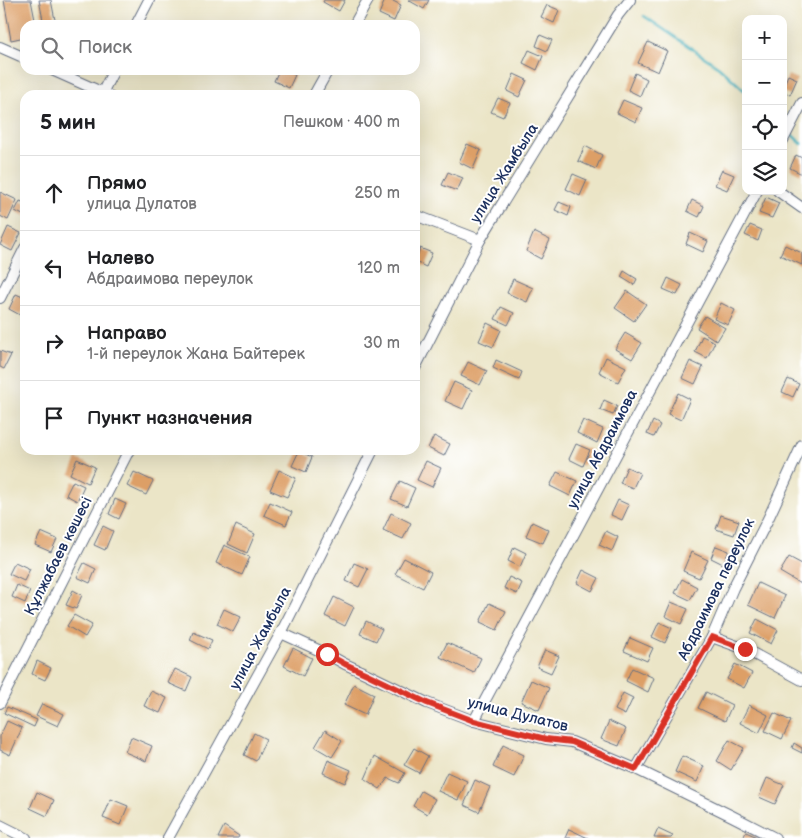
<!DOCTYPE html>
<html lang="ru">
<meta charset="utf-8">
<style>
body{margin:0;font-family:"Balsamiq Sans",sans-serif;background:#f2f2f2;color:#202124}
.controls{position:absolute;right:15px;top:15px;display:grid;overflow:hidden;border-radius:10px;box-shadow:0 5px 20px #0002}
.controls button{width:45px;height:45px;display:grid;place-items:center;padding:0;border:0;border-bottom:1px solid #e0e0e0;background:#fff;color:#202124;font:25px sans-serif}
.stop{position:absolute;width:15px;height:15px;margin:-11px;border:4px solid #d93025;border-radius:50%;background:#fff}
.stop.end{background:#d93025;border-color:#fff;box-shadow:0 1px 5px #0008}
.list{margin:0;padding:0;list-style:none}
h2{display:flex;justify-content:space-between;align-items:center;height:65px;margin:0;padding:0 20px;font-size:21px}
h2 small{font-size:16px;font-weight:400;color:#757577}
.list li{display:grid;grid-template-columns:32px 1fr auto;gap:15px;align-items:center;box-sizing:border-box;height:75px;padding:0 20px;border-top:1px solid #e0e0e0}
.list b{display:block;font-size:19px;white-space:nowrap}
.list p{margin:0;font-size:16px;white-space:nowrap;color:#757577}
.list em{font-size:16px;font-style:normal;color:#757577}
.icon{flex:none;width:28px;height:28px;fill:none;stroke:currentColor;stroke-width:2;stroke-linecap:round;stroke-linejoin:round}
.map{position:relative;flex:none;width:802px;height:838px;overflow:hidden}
.search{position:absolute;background:#fff;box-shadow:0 5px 20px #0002;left:20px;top:20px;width:400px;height:55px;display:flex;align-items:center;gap:12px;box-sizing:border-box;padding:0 18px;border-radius:15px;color:#757577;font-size:19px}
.panel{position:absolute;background:#fff;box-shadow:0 5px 20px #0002;left:20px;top:90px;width:400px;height:365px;border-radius:15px}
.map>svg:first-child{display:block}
</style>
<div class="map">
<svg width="802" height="838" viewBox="0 0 802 838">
<rect width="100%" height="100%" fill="#fff"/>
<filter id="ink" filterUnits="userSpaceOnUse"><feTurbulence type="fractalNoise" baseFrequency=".02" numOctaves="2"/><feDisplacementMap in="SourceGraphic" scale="10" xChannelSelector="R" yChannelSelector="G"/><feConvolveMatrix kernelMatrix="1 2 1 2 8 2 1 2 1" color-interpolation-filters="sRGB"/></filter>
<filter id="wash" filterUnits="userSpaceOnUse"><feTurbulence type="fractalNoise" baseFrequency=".0096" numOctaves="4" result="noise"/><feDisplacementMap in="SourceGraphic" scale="20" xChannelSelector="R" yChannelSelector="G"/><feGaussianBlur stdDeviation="1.12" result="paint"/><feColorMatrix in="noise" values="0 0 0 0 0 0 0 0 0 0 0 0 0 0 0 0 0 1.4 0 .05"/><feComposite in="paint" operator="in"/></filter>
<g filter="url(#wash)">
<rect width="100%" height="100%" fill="#ebe5c7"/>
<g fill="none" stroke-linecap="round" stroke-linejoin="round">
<g stroke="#42b0be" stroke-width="2.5">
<polyline points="644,16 719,67 746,92"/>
<polyline points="790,133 802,144"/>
</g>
</g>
<g id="blocks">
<g fill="#dd9f66">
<polygon points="4,0 31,0 36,25 25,25 25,37 11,40"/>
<polygon points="39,0 51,0 56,25 44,25"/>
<polygon points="324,0 345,0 339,11 323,2"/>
<polygon points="385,0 391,0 401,5 394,21 379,14"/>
<polygon points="408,0 429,0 424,9"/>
<polygon points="547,5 559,10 554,23 541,17"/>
<polygon points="540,35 552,40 547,51 536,46"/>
<polygon points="648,42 667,51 658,72 638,63"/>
<polygon points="529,50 543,56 537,70 523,63"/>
<polygon points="279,70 284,70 295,75 289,88 274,81"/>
<polygon points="635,73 647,79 640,96 628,90"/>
<polygon points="514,74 527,80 519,97 507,91"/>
<polygon points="788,75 797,79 790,95 783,92 783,87"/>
<polygon points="498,98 510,103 503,117 491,112"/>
<polygon points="623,100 642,108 636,122 617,113"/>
<polygon points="467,144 481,150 473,169 459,162"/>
<polygon points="585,146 602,155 596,169 578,161"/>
<polygon points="796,155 802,158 802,174 790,168"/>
<polygon points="722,170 734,175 727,190 715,185"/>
<polygon points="448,172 463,178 457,191 442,185"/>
<polygon points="573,174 587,180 580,196 566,189"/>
<polygon points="0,192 17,200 8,220 0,216"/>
<polygon points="766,197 779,203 772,218 759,213"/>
<polygon points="692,200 704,206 699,217 687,211"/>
<polygon points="20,201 25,203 25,216 15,211"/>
<polygon points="559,202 571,207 568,216 555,210"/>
<polygon points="750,225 762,230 758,241 745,235"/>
<polygon points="8,227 21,233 12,251 0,245"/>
<polygon points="534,232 550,240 541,259 526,251"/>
<polygon points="690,233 708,241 703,252 686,244"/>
<polygon points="785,245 802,253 802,265 780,255"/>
<polygon points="420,248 432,253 426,267 415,262"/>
<polygon points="624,271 637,279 634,285 621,277"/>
<polygon points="668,278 682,285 677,295 663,289"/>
<polygon points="513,279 533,288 527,302 507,293"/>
<polygon points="627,291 646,304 634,321 615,308"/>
<polygon points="16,294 25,298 25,304 20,315 9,309"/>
<polygon points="721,303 735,310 728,325 714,319"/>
<polygon points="501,307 514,313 508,325 495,319"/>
<polygon points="705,316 725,328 717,341 697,328"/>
<polygon points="487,323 501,330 493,347 479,341"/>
<polygon points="625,333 642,343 632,359 615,349"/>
<polygon points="702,336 715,342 707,358 695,352"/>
<polygon points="0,351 11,355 4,369 0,367"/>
<polygon points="606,357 626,367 618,382 599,372"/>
<polygon points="496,360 522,372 519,380 493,368"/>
<polygon points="690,361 703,367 695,384 682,378"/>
<polygon points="468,362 487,371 480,385 461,376"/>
<polygon points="788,379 799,384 793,397 782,392"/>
<polygon points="454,382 472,390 463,409 445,401"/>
<polygon points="678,393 690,399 681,420 668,414"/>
<polygon points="604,400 617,406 613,415 600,410"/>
<polygon points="583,420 603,429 597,443 577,433"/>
<polygon points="653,421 660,425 654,437 647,434"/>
<polygon points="434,436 450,444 444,456 428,448"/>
<polygon points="576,444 590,450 583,466 569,459"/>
<polygon points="299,451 312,457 306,472 292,466"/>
<polygon points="77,459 95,467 88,483 70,474"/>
<polygon points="426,461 441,468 432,487 417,480"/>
<polygon points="627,467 640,473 633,488 620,483"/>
<polygon points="279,470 296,478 287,497 270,490"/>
<polygon points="134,472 153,481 146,495 127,486"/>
<polygon points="557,472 577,481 570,496 550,486"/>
<polygon points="73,481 84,486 77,501 66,495"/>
<polygon points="400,481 415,488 407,506 391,499"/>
<polygon points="115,499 126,504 119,519 109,514"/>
<polygon points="618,500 629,505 622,520 611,515"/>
<polygon points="270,502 292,512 286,525 264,515"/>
<polygon points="391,513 411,523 403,539 383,530"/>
<polygon points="721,515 739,521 734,535 716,529"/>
<polygon points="532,522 549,530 543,543 526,536"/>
<polygon points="236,525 255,534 247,553 228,544"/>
<polygon points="103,526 113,531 105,550 94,545"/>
<polygon points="606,531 618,537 612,551 599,545"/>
<polygon points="41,532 57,539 51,552 35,545"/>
<polygon points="224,545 250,557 242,575 216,563"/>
<polygon points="716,546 729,551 723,564 711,558"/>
<polygon points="514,547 526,553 520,567 508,561"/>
<polygon points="691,552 708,560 699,578 683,571"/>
<polygon points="789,557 802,564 802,585 780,572"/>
<polygon points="404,558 431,572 423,588 395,574"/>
<polygon points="15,562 30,569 24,581 9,574"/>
<polygon points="84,563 96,569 90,583 77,577"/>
<polygon points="354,563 368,569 359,587 346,581"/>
<polygon points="583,570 599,578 592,591 577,583"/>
<polygon points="509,577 522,583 517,594 504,588"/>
<polygon points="682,579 697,587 690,600 675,593"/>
<polygon points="758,583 785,596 775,618 748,605"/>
<polygon points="17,585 30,591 25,603 12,597"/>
<polygon points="73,590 82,595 76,609 66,605"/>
<polygon points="334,597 354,607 345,626 325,616"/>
<polygon points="671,602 688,609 681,624 665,616"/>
<polygon points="489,603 506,611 497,630 480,622"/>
<polygon points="224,609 241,617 233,632 217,624"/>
<polygon points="74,615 92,625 85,637 67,626"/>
<polygon points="757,619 778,630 771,644 750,633"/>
<polygon points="366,621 382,629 376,641 360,634"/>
<polygon points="659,622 672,628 665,643 652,637"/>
<polygon points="193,632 212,640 208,649 190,640"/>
<polygon points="630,638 653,648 647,661 624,651"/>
<polygon points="447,643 481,658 474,673 440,657"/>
<polygon points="293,648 312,658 303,676 284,666"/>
<polygon points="545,650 559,656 551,673 537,667"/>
<polygon points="37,661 51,668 45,680 32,674"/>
<polygon points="735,664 752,673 744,688 727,679"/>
<polygon points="632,668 654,678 648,692 626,681"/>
<polygon points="175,669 192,677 186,691 168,683"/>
<polygon points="531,680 549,688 539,710 521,702"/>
<polygon points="354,684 374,694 365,715 344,705"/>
<polygon points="151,691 167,698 160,713 144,706"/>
<polygon points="706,692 732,705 725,721 698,708"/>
<polygon points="623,693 633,698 625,715 615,710"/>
<polygon points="42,704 64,714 58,726 36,716"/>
<polygon points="749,705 768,715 759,733 740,723"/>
<polygon points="7,707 37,720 34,727 4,713"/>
<polygon points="774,713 791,721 782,739 765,731"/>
<polygon points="7,721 22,728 10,755 0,750 0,736"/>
<polygon points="609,721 626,729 619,746 601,739"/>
<polygon points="325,730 342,741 332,757 315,747"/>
<polygon points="254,733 266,739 256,761 244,755"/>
<polygon points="131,737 152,746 146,761 125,752"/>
<polygon points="729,740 744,748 731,770 717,761"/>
<polygon points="794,743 802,748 802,753 792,748"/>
<polygon points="503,745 524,755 514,777 493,767"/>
<polygon points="414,748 428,756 419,773 404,765"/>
<polygon points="375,756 405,773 399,783 388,778 380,789 365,779"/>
<polygon points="682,756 704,766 697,782 675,772"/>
<polygon points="328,760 351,770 345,783 323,773"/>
<polygon points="447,772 467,781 458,800 438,791"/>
<polygon points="767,778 784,785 775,804 759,797"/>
<polygon points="475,780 490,787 479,812 464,805"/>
<polygon points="421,791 435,799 427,814 413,806"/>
<polygon points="37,792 54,800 47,816 30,808"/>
<polygon points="111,799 128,806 120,825 103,818"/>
<polygon points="224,826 239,836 238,838 218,838"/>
<polygon points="569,829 588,838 565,838"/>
<polygon points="658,829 673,836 671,838 654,838"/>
<polygon points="746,832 759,838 743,838"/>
</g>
</g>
</g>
<g filter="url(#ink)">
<use href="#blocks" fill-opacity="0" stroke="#646f83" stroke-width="1"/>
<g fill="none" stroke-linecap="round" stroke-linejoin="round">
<defs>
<g id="minor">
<polyline points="136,25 149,0"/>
<polyline points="354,25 368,0"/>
<polyline points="0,47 25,58"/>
<polyline points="52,70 108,95"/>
<polyline points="101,95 114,70"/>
<polyline points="314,95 328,70"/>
<polyline points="783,140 802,103"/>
<polyline points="778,191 802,208"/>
<polyline points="415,215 480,240"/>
<polyline points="0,298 25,248"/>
<polyline points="415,368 480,240 618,15 630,0"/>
<polyline points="281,633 327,654 345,664 367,674 427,703 474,721 546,739 572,742 636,769 732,816 775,838"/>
<polyline points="712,637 745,649 802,680"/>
<polyline points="0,703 129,450"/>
<polyline points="474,721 757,191"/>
<polyline points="636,769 712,637 733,588 768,519 802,445"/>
<polyline points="0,825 26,838"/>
<polyline points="168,838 281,633 373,450"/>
</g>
</defs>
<use href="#minor" stroke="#646f83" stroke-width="12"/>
<use href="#minor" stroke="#fff" stroke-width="10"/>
</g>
</g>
<g fill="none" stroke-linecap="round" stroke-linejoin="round" filter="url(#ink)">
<polyline stroke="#d93025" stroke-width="6" points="327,654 345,664 367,674 427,703 474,721 546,739 572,742 636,769 712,637 745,649"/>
</g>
<g text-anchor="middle" stroke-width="4" stroke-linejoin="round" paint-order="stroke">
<g font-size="15" fill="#1b2f5e" stroke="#fff">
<text transform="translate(504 173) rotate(-58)" y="5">улица Жамбыла</text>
<text transform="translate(602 449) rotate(-62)" y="5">улица Абдраимова</text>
<text transform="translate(58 556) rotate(-63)" y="5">Құлжабаев көшесі</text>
<text transform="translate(716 589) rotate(-64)" y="5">Абдраимова переулок</text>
<text transform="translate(260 638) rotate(-62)" y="5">улица Жамбыла</text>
<text transform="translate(518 714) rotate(14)" y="5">улица Дулатов</text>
</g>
</g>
</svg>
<div class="controls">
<button>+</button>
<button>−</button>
<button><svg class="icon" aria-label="locate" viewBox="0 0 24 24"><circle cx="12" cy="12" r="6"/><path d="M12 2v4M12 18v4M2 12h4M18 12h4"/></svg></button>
<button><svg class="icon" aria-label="layers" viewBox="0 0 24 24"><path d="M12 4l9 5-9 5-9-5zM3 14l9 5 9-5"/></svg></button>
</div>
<div class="stop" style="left:327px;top:654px"></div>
<div class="stop end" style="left:745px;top:649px"></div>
<div class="search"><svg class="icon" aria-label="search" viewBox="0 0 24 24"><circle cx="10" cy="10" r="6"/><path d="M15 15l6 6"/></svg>Поиск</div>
<section class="panel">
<h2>5 мин<small>Пешком · 400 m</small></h2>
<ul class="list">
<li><svg class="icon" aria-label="ahead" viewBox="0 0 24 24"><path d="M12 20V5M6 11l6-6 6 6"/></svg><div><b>Прямо</b><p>улица Дулатов</p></div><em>250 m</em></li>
<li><svg class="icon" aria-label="left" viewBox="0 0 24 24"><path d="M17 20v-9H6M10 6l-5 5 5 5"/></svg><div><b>Налево</b><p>Абдраимова переулок</p></div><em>120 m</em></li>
<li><svg class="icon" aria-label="right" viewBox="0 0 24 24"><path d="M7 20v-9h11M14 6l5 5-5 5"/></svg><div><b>Направо</b><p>1-й переулок Жана Байтерек</p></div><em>30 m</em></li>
<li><svg class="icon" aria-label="arrive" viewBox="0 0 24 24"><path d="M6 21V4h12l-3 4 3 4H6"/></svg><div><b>Пункт назначения</b></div></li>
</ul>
</section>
</div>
